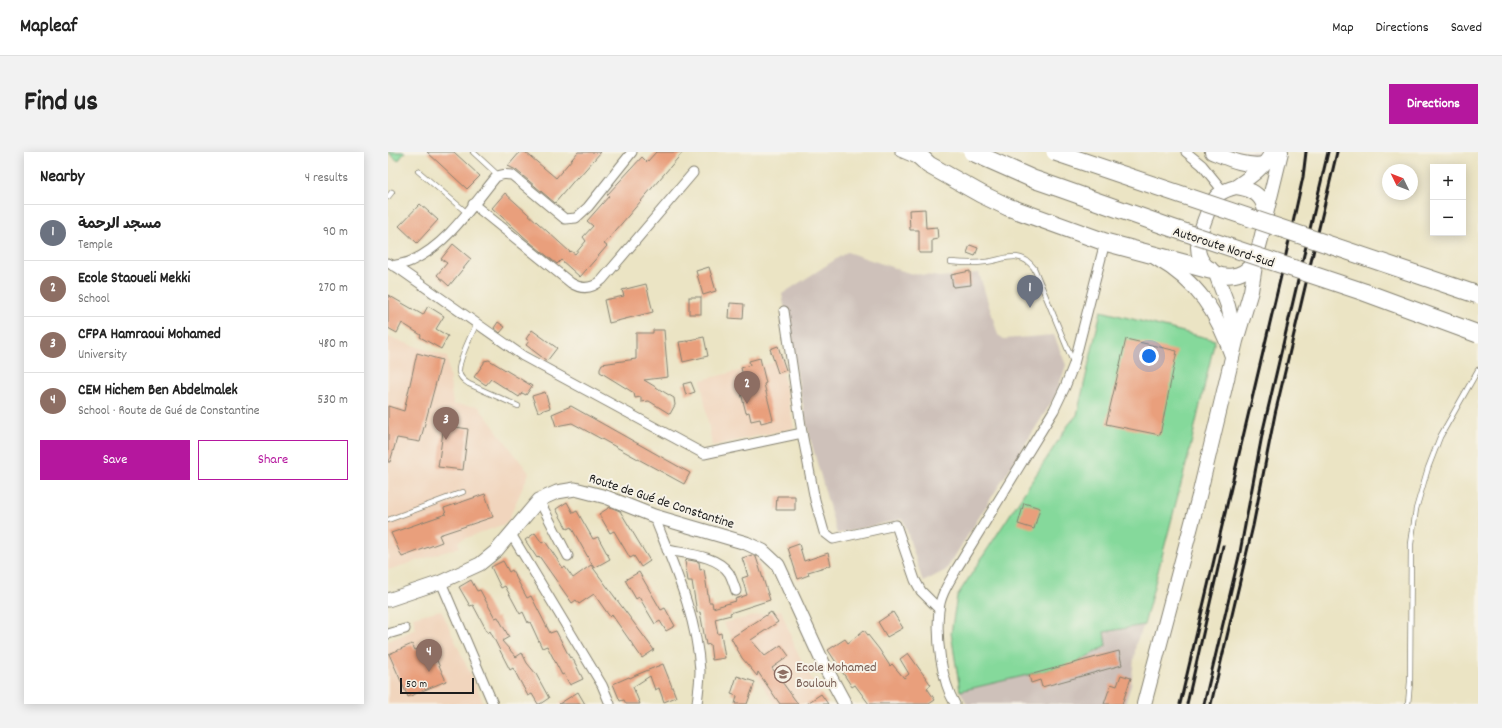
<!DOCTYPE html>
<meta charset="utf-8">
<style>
body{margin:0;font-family:Dekko,"Playpen Sans Arabic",sans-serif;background:#f2f2f2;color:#222}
.controls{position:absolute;right:12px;top:12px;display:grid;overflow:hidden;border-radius:0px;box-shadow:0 2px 10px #0003}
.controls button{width:36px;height:36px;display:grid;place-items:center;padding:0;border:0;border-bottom:1px solid #e0e0e0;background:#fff;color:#222;font:20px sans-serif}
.compass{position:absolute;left:994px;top:12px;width:36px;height:36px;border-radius:50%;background:#fff;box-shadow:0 2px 10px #0003;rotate:313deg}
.scale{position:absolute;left:12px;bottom:10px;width:74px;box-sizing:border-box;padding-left:4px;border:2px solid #1c1c1c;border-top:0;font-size:11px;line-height:14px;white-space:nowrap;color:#1c1c1c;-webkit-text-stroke:3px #f7f3e8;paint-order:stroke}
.you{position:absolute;left:761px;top:204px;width:14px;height:14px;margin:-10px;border:3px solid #fff;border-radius:50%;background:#1a73e8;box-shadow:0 0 0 6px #1a73e833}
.badge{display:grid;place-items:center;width:26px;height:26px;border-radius:50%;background:#b5179e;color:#fff;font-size:13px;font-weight:700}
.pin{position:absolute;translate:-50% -33px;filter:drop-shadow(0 1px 2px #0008)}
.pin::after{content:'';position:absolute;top:21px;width:14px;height:12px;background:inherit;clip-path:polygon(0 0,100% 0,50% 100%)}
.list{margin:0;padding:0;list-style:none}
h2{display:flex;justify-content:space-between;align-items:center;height:52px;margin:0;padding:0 16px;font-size:17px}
h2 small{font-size:13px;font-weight:400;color:#767676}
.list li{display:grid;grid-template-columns:26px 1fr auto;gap:12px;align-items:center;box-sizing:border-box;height:56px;padding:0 16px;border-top:1px solid #e0e0e0}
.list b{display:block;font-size:15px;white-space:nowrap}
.list p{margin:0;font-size:13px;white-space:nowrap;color:#767676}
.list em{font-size:13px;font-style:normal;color:#767676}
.actions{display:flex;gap:8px;padding:12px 16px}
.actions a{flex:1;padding:9px 0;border:1px solid #b5179e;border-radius:0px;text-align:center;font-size:14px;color:#b5179e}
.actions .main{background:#b5179e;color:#fff}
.map{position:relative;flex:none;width:1090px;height:552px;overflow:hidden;border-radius:0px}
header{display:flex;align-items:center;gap:24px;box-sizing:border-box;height:56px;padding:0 20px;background:#fff;border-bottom:1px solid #e0e0e0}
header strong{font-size:19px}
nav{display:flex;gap:22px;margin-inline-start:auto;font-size:14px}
.intro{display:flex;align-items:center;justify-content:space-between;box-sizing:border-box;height:96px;padding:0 24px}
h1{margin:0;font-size:28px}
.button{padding:10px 18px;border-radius:0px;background:#b5179e;color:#fff;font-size:14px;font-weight:700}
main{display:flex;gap:24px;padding:0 24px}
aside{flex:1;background:#fff;border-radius:0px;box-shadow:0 2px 10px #0003}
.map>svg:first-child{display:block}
</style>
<header>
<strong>Mapleaf</strong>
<nav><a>Map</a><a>Directions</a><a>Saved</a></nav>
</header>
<div class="intro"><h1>Find us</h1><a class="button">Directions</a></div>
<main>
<aside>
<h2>Nearby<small>4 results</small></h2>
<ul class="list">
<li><span class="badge" style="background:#6b7280">1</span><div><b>مسجد الرحمة</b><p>Temple</p></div><em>90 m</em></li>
<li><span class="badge" style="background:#8d6e63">2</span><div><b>Ecole Staoueli Mekki</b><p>School</p></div><em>270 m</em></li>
<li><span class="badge" style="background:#8d6e63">3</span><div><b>CFPA Hamraoui Mohamed</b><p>University</p></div><em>480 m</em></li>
<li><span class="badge" style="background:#8d6e63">4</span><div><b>CEM Hichem Ben Abdelmalek</b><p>School · Route de Gué de Constantine</p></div><em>530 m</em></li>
</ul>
<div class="actions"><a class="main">Save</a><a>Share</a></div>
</aside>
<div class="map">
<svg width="1090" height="552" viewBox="0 0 1090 552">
<rect width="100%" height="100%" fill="#f7f3e8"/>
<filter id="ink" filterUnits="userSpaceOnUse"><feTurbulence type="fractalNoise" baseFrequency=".025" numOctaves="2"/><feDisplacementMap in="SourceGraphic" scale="8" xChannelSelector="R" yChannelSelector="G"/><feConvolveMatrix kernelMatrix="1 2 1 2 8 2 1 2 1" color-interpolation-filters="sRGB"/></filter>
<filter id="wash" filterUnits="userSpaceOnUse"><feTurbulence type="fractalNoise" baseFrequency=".012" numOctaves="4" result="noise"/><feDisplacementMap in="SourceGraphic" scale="16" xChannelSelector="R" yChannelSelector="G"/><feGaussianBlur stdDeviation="0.9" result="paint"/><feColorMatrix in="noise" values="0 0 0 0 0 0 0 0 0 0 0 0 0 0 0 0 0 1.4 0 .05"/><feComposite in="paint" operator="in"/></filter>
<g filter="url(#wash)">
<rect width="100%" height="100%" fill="#ebe4c4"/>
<g fill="#f1d5bd">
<polygon points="0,185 59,205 65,253 90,254 141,321 119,371 70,389 72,395 0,418"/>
<polygon points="392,209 406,276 324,294 313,228"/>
<polygon points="53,458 96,552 0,552 0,489 28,477 25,465"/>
<polygon points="393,458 409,500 434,545 422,552 387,552 335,471"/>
</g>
<g fill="#cec1ba">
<polygon points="853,0 873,0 873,7"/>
<polygon points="459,100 521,121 552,125 591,121 610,183 616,187 666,183 678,213 668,243 558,418 535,430 515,367 449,382 419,275 394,142"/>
<polygon points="756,473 748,491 743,533 737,552 579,552 572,539 686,512 716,480"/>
</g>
<g fill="#85d99b" stroke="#507a5c">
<polygon points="0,0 17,0 10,9"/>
<polygon points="713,159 827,188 800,305 756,473 716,480 718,494 686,512 572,539 563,481 569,444 681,272 689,263"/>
</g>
<g id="blocks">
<g fill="#e99f7c">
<polygon points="39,0 66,0 92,24 79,37"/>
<polygon points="132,0 137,0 168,26 190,0 213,0 190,26 189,25 167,51 128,18 120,14"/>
<polygon points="268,0 295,0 216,92 219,94 192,125 173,108 169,112 143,91 104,56 117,41 182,100 183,99 187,102 198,89 195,85 205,74 199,69 221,44 219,43 254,5 259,10"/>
<polygon points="32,52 50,68 29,91 11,74"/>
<polygon points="537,57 538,76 549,75 550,87 544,88 544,101 531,101 531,78 522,78 521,58"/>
<polygon points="65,92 83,107 61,134 49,123 59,111 53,107"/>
<polygon points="582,93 590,96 587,104 579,101"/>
<polygon points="321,115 328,139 315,143 308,119"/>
<polygon points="582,119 583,133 565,135 563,123"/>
<polygon points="258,132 265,160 221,171 216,148 236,144 234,138"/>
<polygon points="0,143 35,163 40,154 56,164 48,177 60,184 53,197 32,185 33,183 14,171 9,181 0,176"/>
<rect x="301" y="145" width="12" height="17"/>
<polygon points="342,151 356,152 355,167 341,166"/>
<polygon points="110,170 117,175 112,181 106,176"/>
<polygon points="144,178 169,196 159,209 138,193 141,189 138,187"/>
<polygon points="265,178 276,178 280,225 256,228 286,246 287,253 282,262 261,249 253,250 253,245 247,246 246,241 212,220 212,216 214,212 248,207 248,181 265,181"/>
<polygon points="316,185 320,204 295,210 291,190 299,189 301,190 301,188"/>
<polygon points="738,187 789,199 772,283 718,272"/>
<polygon points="390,194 398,218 390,221 382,197"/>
<polygon points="29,201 54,208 32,290 9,286 2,310 0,310 0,254 16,259"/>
<polygon points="372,206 378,231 376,232 385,268 373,271 372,267 363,269 361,260 358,261 349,225 355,224 353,216 362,213 361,209"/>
<polygon points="101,208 144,234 138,243 134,241 131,245 103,227 98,233 86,225 96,211 96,209"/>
<polygon points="303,230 307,240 298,243 295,232"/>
<polygon points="157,240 162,256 150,260 144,244"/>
<polygon points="183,254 302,321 296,332 184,271 168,274 164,262"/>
<polygon points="56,273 80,277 75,318 50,315"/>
<polygon points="97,342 105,365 51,383 54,390 14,405 3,381 58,362 56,356"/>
<polygon points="389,344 407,344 407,358 388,358"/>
<polygon points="179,350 185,361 189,359 205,387 210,385 222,407 206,416 183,375 179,377 168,357"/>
<polygon points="636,351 652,356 646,377 630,372"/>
<polygon points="222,355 232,359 262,409 253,415 246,404 242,406 226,379 222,381 211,362"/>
<polygon points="147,381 154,391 157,389 175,416 177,415 185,426 203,413 266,498 254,506 224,463 222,465 206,442 191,452 188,448 184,451 151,404 149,406 137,388"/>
<polygon points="411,392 416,409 440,401 443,413 420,420 421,423 410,427 400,396"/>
<polygon points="364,403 368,405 382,448 342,461 343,463 327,467 330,482 333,481 337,506 324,508 322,492 318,493 312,460 309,461 304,429 300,429 297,409 301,408 311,410 312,418 316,417 321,450 324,450 325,456 348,449 347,447 359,443 354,426 360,424 354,406"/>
<polygon points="115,409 121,420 124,418 139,446 143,444 162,481 168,479 182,506 184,505 195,527 182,533 176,522 174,523 159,494 154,496 142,470 140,471 135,460 132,462 117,434 113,436 103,415"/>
<polygon points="251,420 273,458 277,456 287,474 278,479 272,469 267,472 251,445 248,447 237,428"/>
<polygon points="83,428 89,439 92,438 107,466 110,465 121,485 114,489 128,505 134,501 139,511 148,522 161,546 152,552 150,552 144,542 140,544 125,516 122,518 102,479 100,481 85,453 82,454 71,435"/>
<polygon points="383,460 390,470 363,488 377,504 393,493 401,504 384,516 410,552 392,552 370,520 369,524 354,506 343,486"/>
<polygon points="505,460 515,476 499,485 490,470"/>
<polygon points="476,478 491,497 502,514 504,512 516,526 521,522 512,507 520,501 543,533 539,536 547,548 541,552 481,552 467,533 464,535 440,498 457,487 460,491"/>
<polygon points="24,492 27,498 36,495 40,505 46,502 58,529 20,545 1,502"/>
<polygon points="731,499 734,513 654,535 652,528 643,531 641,523"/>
<polygon points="275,512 288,545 276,550 271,536 267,538 262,524 245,535 252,552 238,552 236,548 232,549 225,532 241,525 242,526 248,523"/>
<polygon points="733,523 743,526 734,552 716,552 723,532 729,534"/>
<polygon points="349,524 367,530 359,552 347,552 349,544 343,542"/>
<polygon points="190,540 197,552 171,552"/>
<polygon points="433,542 440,552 418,552"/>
</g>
</g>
</g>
<g filter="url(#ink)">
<use href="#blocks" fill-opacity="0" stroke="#848070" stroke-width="1"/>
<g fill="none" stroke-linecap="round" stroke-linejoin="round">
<defs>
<g id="lane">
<polyline points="85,0 111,24"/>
<polyline points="30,19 78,60"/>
<polyline points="0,45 4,40"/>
<path d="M563,110C574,111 586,112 597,110C616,108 632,97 646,116L685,210"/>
<path d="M89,171C84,181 70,210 71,220C72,226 76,229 81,232L130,254"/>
<polyline points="0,368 75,340"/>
<polyline points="1020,552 1022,530 1023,392 1028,357 1040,316 1052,285 1090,218"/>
</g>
<g id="street">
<polyline points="512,0 531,8"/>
<polyline points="798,0 814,13 835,39"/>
<path d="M85,52L183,131C194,138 204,137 214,128L305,21"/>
<polyline points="0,111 10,116 135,204 316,302 414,281"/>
<path d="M5,114C10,112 17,112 23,109C58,94 84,54 108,25C114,22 117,22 124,23L177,67L188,66L200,55L244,0"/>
<polyline points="396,159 414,281 427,348 436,380 445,387 508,373 527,428 533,439 551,457"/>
<polyline points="151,348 180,404"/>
<path d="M266,364C286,415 309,464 312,519C312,529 310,541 309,552"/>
<polyline points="123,382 214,533 222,552"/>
<path d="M279,398C299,402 329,403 341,421C344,426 346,433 348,439"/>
<polyline points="53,430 105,552"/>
<polyline points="0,482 17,477"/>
<path d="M567,552C553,528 548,486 551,458C552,443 562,429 569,416L666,258L677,235L686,212L717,90"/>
</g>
<polyline id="secondary" points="0,448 53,430 92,412 108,399 151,348 169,340 187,337 218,345 266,364 358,391 375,399 390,413 436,513 457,552"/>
<g id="primary">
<path d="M824,0C841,7 858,15 876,12"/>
<path d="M848,35C881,39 880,61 873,87C871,95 869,103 865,110C855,127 831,128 818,114C813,109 810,102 810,95C810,84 821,52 829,44C834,39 840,37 848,35Z"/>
<path d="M848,35C862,25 876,16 884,0"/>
<polyline points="878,62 893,0"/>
<path d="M768,106C810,130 829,160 844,204"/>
<polyline points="828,122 840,154 847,184"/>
<polyline points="756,552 811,344 848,189 863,139 869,101"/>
</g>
<polyline id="highway" points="527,0 541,13 593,42 620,55 717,90 822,118"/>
</defs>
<use href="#lane" stroke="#848070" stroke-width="6"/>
<use href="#street" stroke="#848070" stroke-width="11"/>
<use href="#secondary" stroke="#848070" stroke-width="15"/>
<use href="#primary" stroke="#848070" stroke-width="16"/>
<use href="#highway" stroke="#848070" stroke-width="19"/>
<use href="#lane" stroke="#fff" stroke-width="4.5"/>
<use href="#street" stroke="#fff" stroke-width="9"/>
<use href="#secondary" stroke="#fff" stroke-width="13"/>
<use href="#primary" stroke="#fff" stroke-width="14"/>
<use href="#highway" stroke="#fff" stroke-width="17"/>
<g stroke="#1c1c1c" stroke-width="3">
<polyline points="792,552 897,107 915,25 918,0"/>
<polyline points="799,552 835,394"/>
<polyline points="816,552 852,400 875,278 940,0"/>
<polyline points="823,552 865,374 887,262 949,0"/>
</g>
<defs>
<g id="highway-bridge">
<polyline points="584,0 645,27 674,37 784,76 976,140 1090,182"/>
<polyline points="667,0 1090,143"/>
</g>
</defs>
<use href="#highway-bridge" stroke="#848070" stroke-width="19" stroke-linecap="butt"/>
<use href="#highway-bridge" stroke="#fff" stroke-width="17"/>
</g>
</g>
<defs>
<symbol id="school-ring" viewBox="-11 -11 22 22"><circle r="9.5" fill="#f7f3e8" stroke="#8d6e63" stroke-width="1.5"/><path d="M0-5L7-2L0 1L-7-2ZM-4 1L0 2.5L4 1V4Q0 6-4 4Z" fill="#8d6e63"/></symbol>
</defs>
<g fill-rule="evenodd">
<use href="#school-ring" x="385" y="512" width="20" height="20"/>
</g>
<g text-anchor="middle" stroke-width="4" stroke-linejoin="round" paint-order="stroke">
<g font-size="14" fill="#1c1c1c" stroke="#f7f3e8">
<text transform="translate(836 94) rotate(18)" y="5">Autoroute Nord-Sud</text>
<text transform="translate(274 348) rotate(18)" y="5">Route de Gué de Constantine</text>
</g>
<g font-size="14" fill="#785e54" stroke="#f7f3e8" text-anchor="start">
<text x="408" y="519">Ecole Mohamed<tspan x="408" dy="16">Boulouh</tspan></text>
</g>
</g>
</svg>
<div class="controls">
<button>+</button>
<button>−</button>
</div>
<svg class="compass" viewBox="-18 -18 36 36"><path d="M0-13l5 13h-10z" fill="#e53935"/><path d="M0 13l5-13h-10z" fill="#767676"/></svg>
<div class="scale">50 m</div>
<div class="you"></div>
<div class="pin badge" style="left:642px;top:156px;background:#6b7280">1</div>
<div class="pin badge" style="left:359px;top:252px;background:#8d6e63">2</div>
<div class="pin badge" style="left:58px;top:288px;background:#8d6e63">3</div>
<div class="pin badge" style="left:41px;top:520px;background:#8d6e63">4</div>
</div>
</main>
